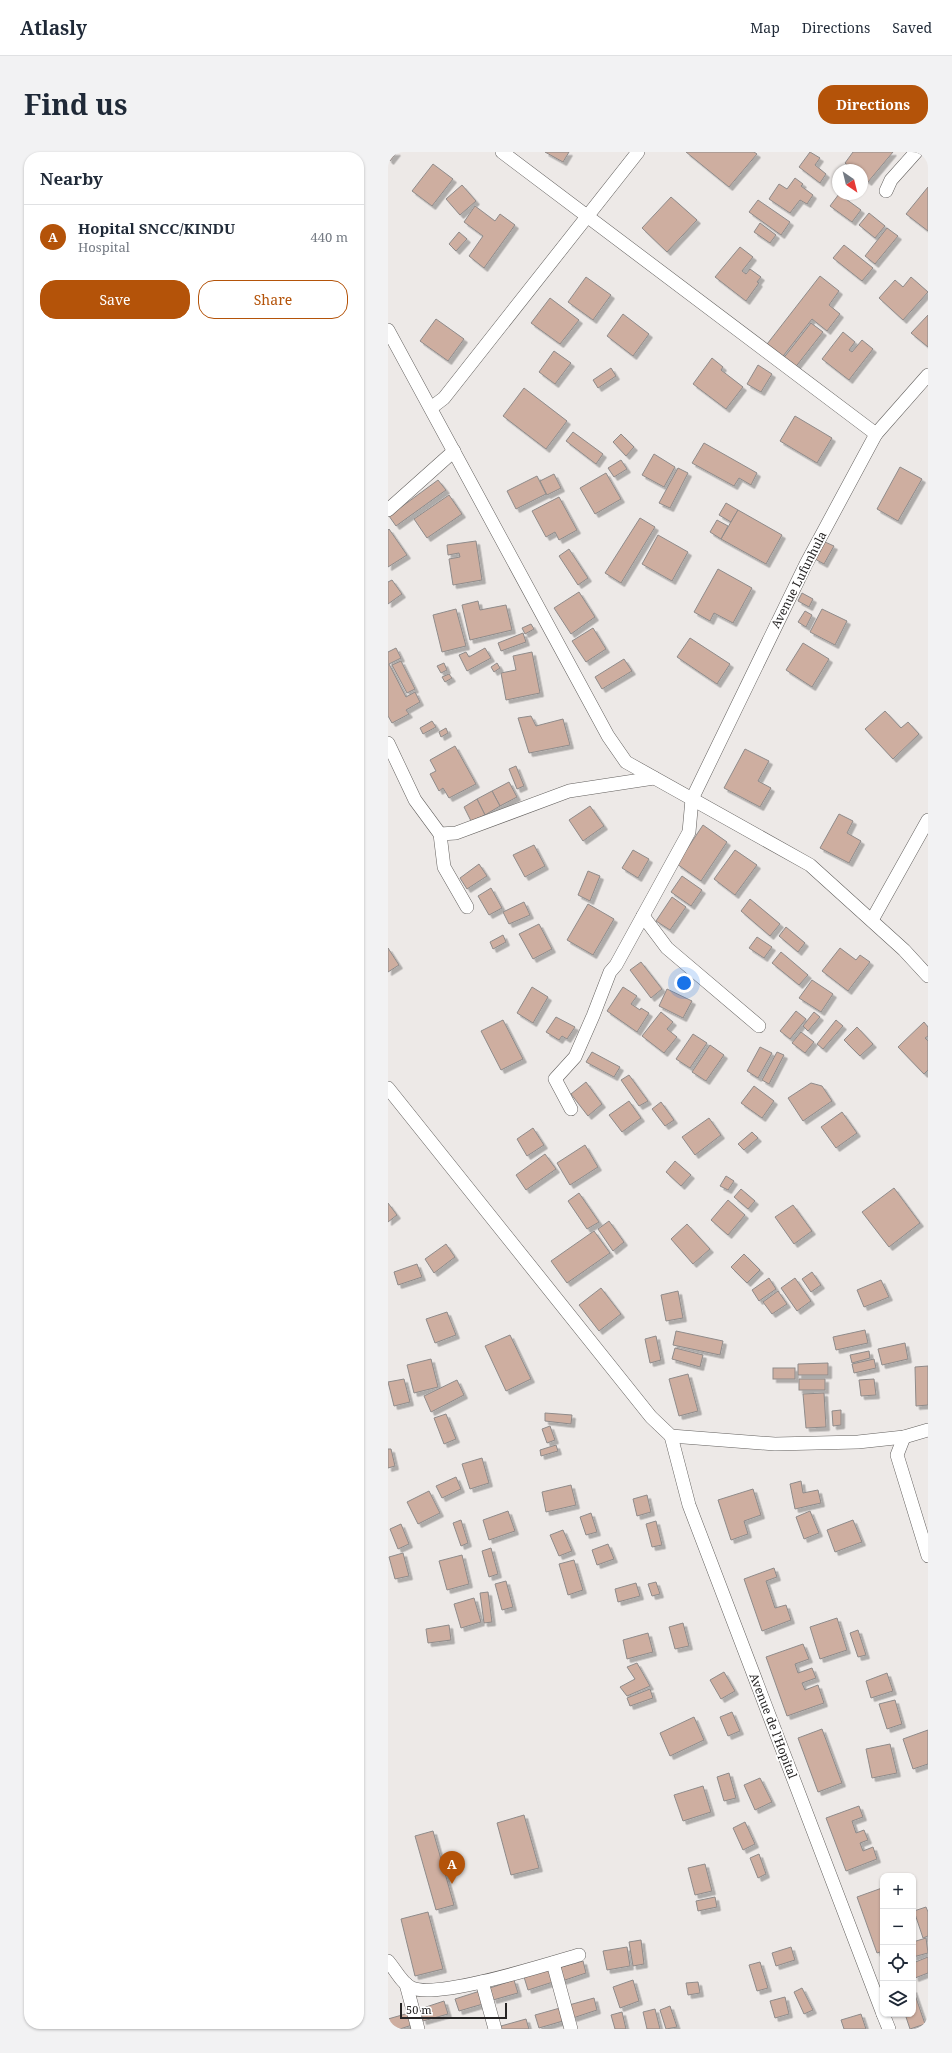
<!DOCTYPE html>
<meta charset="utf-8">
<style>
body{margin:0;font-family:"Noto Serif",serif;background:#f2f2f3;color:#1f2937}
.controls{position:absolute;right:12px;bottom:12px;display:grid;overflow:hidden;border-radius:8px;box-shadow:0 1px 3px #0004}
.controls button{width:36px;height:36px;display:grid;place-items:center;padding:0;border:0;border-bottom:1px solid #e0e1e3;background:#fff;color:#1f2937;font:20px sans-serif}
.compass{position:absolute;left:444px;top:12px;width:36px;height:36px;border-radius:50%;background:#fff;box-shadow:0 1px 3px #0004;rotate:145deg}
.scale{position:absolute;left:12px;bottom:10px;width:107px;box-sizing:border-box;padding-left:4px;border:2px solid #262424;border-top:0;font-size:11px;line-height:14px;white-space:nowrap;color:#262424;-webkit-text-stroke:3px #fff;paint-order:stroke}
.you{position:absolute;left:296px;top:831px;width:14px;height:14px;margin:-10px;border:3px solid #fff;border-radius:50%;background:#1a73e8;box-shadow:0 0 0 6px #1a73e833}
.badge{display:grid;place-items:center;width:26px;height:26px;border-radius:50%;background:#b45309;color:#fff;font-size:13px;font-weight:700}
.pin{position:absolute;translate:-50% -33px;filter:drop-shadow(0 1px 2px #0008)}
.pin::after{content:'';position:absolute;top:21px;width:14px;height:12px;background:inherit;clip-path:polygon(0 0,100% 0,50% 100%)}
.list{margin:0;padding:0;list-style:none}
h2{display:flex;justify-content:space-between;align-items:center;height:52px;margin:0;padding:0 16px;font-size:17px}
h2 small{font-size:13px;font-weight:400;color:#747a83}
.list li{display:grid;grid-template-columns:26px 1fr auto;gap:12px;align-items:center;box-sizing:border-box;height:64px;padding:0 16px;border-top:1px solid #e0e1e3}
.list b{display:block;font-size:15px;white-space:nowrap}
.list p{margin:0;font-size:13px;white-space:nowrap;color:#747a83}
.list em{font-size:13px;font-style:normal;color:#747a83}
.actions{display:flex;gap:8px;padding:12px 16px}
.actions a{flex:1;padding:9px 0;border:1px solid #b45309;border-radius:16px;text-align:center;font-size:14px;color:#b45309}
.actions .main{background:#b45309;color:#fff}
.icon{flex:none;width:22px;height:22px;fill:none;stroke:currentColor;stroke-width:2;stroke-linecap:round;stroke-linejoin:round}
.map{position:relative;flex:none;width:540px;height:1877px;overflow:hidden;border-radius:16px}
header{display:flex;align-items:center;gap:24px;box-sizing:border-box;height:56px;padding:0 20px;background:#fff;border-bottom:1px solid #e0e1e3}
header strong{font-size:19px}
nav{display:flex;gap:22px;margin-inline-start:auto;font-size:14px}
.intro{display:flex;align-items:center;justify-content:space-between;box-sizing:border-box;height:96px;padding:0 24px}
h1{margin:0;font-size:28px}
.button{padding:10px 18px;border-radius:16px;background:#b45309;color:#fff;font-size:14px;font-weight:700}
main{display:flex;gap:24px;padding:0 24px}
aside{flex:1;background:#fff;border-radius:16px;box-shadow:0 1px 3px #0004}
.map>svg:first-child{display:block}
</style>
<header>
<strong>Atlasly</strong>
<nav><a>Map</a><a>Directions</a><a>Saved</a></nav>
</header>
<div class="intro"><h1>Find us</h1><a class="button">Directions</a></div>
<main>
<aside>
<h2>Nearby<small></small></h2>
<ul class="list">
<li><span class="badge">A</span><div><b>Hopital SNCC/KINDU</b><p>Hospital</p></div><em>440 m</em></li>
</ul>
<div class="actions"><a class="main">Save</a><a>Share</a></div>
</aside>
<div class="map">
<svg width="540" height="1877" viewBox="0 0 540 1877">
<defs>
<filter id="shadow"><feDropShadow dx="3.5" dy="3.5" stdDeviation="0" flood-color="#0004"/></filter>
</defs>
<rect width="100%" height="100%" fill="#ede9e7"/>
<g fill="#ceaea0" stroke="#8f8b8a" filter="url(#shadow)">
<polygon points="0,0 9,0 2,9 0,7"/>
<polygon points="157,0 181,0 175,10"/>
<polygon points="298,0 366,0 369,2 341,35"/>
<polygon points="422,0 432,6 427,13 438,22 432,31 411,15"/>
<polygon points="465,0 505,0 480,30 474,25 474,18 465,18 457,11"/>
<polygon points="45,12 65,27 44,54 24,39"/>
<polygon points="407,26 415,32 413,34 425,43 419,52 412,48 402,61 381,47 391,32 399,37"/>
<polygon points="74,33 88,49 72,63 58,47"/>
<polygon points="540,35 540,79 518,62"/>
<polygon points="451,42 473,58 464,70 442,54"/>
<polygon points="283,45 309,68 279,100 254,76"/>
<polygon points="370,48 402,70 393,83 361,60"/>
<polygon points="87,54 107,69 112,62 127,73 96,116 81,104 95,84 76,70"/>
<polygon points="481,61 497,74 487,86 471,73"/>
<polygon points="372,71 388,83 382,91 366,80"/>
<polygon points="499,76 510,84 487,112 477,104"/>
<polygon points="71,80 79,87 68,99 61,92"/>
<polygon points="456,93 485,116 474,129 445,106"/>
<polygon points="352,95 365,105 354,119 358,122 362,117 373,125 369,130 371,131 358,149 327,125"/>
<polygon points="432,124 451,139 441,153 452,162 439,179 424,167 392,208 376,196"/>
<polygon points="198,125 223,143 205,168 180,150"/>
<polygon points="523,125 540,140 515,168 491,146 507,128 515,135"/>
<polygon points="162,146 191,168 172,192 143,171"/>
<polygon points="235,162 261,182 245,204 219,184"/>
<polygon points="540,163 540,195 523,181"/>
<polygon points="48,167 76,187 60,209 32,189"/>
<polygon points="423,171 435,180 406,217 394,208"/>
<polygon points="455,180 467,190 461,198 464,200 474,188 485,197 461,228 434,207"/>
<polygon points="166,199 183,211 167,232 151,220"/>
<polygon points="324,206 335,215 333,218 355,235 338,257 305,232"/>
<polygon points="370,213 384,222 373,240 359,232"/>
<polygon points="223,216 228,224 210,236 205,228"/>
<polygon points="136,236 179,269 158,297 115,264"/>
<polygon points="407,264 444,286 429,311 392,289"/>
<polygon points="185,280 215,302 208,312 178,289"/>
<polygon points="233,282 246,295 238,304 225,290"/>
<polygon points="316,291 369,321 363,333 351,326 346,334 304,311"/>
<polygon points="266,302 287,315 276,335 254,323"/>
<polygon points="233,308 239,317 226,325 220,316"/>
<polygon points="512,315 534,327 510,369 489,357"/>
<polygon points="290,316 300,321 282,356 271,351"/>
<polygon points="218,321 233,347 207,362 192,336"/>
<polygon points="166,322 173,336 159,343 152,329"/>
<polygon points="149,324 158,342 128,357 119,339"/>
<polygon points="50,328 58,338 8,374 1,364"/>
<polygon points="61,343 74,362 39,386 26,367"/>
<polygon points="171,345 189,378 171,388 167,380 158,385 144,359"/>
<polygon points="338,351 350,358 343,370 331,363"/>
<polygon points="350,358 394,383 378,412 333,387"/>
<polygon points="252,366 267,375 233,431 217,421"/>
<polygon points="329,368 340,374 333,387 322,380"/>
<polygon points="1,377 19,403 0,415 0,378"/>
<polygon points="270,383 300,400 284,429 254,412"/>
<polygon points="88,389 94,428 65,433 61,407 72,405 71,401 60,403 59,393"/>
<polygon points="437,390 446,394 436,412 427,407"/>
<polygon points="181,397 200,426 190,433 171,404"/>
<polygon points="330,417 364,436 345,471 326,461 322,469 306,460"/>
<polygon points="4,428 14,442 0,452 0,430"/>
<polygon points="191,440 207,465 183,482 166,456"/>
<polygon points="414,441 425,447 421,455 410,449"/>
<polygon points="90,449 92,458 118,453 124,478 82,488 74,453"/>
<polygon points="68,457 78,494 54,500 45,463"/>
<polygon points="434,457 459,469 447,493 422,480"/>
<polygon points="417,459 424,463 418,475 410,470"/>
<polygon points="143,472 146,477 137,482 134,476"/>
<polygon points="205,476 218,497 198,510 184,489"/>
<polygon points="135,481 138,490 113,499 110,491"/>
<polygon points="302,486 342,512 329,532 289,505"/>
<polygon points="415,491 441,507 424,535 398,518"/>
<polygon points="8,496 13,506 1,512 18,545 27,540 32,550 18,558 21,562 4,571 0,564 0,500"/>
<polygon points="97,496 103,506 79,519 71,503 78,500 81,505"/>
<polygon points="144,500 152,541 118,548 113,521 128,518 125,504"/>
<polygon points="236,507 244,519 214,537 207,525"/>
<polygon points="13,509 27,537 19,541 4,513"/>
<polygon points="56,511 59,518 53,521 49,514"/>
<polygon points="109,511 112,516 106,520 103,515"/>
<polygon points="61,522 64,526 57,530 54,525"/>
<polygon points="497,559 513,576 520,570 531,582 505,607 477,577"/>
<polygon points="143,564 148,574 175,567 182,593 141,601 130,566"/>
<polygon points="44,569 48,575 35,582 32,576"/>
<polygon points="58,576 60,581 53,585 51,580"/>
<polygon points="67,594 88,632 61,646 55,636 51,639 42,622 48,619 42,608"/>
<polygon points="357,597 381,609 370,629 383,636 372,655 336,636"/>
<polygon points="128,614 136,634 129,637 121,617"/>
<polygon points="121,630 129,645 112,654 104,639"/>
<polygon points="104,639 112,654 97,663 89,647"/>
<polygon points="89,647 97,663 83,669 76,655"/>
<polygon points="202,654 216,674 195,689 181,668"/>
<polygon points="451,662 465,669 459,681 473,689 461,711 432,696"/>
<polygon points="315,673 339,690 313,729 289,712"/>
<polygon points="146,693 157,714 137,725 125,703"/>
<polygon points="245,698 261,707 250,726 234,716"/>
<polygon points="347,698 369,713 347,743 326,727"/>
<polygon points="91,712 99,724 79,737 72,726"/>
<polygon points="200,719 212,724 202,749 190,743"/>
<polygon points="294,724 314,738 303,754 283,740"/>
<polygon points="103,736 114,756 101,763 90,744"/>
<polygon points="284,745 298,755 282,778 268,769"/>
<polygon points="362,747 392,772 382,784 353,759"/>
<polygon points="136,750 142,763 121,772 115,760"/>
<polygon points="200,752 226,767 205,803 179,788"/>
<polygon points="151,772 164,797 145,807 131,782"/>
<polygon points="398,775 417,791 410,800 391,784"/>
<polygon points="115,783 118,790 105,797 102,790"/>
<polygon points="369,785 384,795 376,806 361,796"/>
<polygon points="0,796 11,813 0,820"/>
<polygon points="452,796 468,808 472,803 482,810 460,839 434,819"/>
<polygon points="393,800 420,823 411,833 384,811"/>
<polygon points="253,810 274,837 263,846 242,818"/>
<polygon points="424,828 445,842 433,860 411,846"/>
<polygon points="144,835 160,845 145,871 129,861"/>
<polygon points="235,835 249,844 243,852 252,858 253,856 261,861 249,880 219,859"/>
<polygon points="279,837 304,849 295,866 271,854"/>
<polygon points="408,859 418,867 402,887 392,879"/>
<polygon points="273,860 285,870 279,877 289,885 276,901 254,884"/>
<polygon points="426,860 432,865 420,879 415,874"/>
<polygon points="168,865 187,875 179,887 174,884 171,888 158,880"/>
<polygon points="115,868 135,907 113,918 93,879"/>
<polygon points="448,868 455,874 435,897 429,892"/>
<polygon points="536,870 540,875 540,884 537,886 540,889 540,918 536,922 510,895"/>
<polygon points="469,875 485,892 472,904 456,888"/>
<polygon points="413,880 426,890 417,901 404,891"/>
<polygon points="305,882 319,891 302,916 288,907"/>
<polygon points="322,893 336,903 318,929 304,920"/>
<polygon points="372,895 384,901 370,926 359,919"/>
<polygon points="204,900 232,915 226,925 198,910"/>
<polygon points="389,900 396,903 381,932 374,928"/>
<polygon points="241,923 260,949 251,954 233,928"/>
<polygon points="198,930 214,952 200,964 183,942"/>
<polygon points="423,931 434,934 444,949 415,969 400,946"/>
<polygon points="366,934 386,949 374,966 353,951"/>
<polygon points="241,949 253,966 234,980 221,963"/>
<polygon points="273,950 286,968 277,974 264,957"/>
<polygon points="454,960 469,981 448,996 433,975"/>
<polygon points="321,966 333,983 307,1003 294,985"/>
<polygon points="145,976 156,993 139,1004 129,987"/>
<polygon points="364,980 370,986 356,998 350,992"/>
<polygon points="197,993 210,1015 182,1033 169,1011"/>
<polygon points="157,1002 168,1017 138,1038 128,1023"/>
<polygon points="287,1009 303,1023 293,1034 278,1020"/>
<polygon points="338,1024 346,1029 340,1038 332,1034"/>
<polygon points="506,1036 532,1071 501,1095 474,1060"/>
<polygon points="353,1037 367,1049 360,1057 346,1045"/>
<polygon points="191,1041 211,1070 199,1077 180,1049"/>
<polygon points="340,1048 357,1063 340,1083 323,1068"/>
<polygon points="0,1051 9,1063 0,1070"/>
<polygon points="405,1053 424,1079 406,1092 387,1065"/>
<polygon points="221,1069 236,1090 225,1099 210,1077"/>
<polygon points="299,1072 322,1097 305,1112 283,1087"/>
<polygon points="206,1079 222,1101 179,1131 163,1109"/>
<polygon points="58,1092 67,1105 46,1121 37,1107"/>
<polygon points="356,1102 372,1118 359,1131 343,1115"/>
<polygon points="29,1112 34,1125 10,1133 6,1120"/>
<polygon points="424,1120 433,1133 423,1140 414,1127"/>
<polygon points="381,1126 388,1137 371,1149 364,1138"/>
<polygon points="407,1126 423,1149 409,1159 393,1136"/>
<polygon points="493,1128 501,1145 476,1155 469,1138"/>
<polygon points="213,1136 233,1162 211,1179 191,1153"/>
<polygon points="290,1139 295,1166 278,1169 273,1143"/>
<polygon points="390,1139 399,1152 384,1162 375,1150"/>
<polygon points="59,1160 68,1183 47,1191 38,1167"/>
<polygon points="477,1178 480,1191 448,1198 445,1185"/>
<polygon points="288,1179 335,1189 332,1203 285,1193"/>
<polygon points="122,1183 143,1227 118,1239 97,1194"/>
<polygon points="268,1184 273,1208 262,1211 257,1187"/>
<polygon points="517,1191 520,1207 494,1213 490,1197"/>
<polygon points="287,1196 315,1203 312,1215 284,1207"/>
<polygon points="481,1199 482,1206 464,1211 462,1203"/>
<polygon points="43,1207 50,1235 26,1241 19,1213"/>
<polygon points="486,1207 488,1216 466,1221 464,1212"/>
<polygon points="440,1211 440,1223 410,1223 410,1212"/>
<polygon points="540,1214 540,1253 528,1254 527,1215"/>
<rect x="385" y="1216" width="22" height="11"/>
<polygon points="300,1222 310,1259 291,1264 281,1227"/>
<polygon points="16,1227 22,1250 6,1254 0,1230"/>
<rect x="411" y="1227" width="26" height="11"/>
<polygon points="486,1227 488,1243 473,1244 471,1228"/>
<polygon points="69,1228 76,1243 43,1260 36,1244"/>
<polygon points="436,1241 438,1275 418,1276 415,1242"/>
<polygon points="453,1258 453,1273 445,1274 444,1259"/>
<polygon points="157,1261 184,1263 183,1272 157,1269"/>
<polygon points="58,1262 68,1287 56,1292 46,1266"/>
<polygon points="162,1274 167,1288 159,1291 154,1277"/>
<polygon points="168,1293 170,1299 153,1304 152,1298"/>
<polygon points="0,1297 3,1297 7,1314 0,1316"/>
<polygon points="94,1306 101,1331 82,1337 74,1312"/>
<polygon points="68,1325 73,1337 54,1346 48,1334"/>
<polygon points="413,1329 415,1341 430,1338 433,1351 407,1357 402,1332"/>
<polygon points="183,1333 188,1353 158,1360 154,1340"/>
<polygon points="365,1337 373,1363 356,1369 360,1382 343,1388 330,1348"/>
<polygon points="41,1339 52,1361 30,1372 19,1350"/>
<polygon points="259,1343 263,1360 249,1364 245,1347"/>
<polygon points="120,1359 127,1379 101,1388 95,1368"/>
<polygon points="422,1359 431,1381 416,1387 408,1365"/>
<polygon points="203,1361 209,1380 198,1383 192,1365"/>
<polygon points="73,1368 80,1391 73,1394 65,1371"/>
<polygon points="465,1368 474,1390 447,1400 439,1378"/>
<polygon points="268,1369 274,1393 264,1395 258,1372"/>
<polygon points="13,1372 21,1392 10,1397 2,1377"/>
<polygon points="175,1378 184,1399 171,1404 162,1383"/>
<polygon points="220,1392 226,1407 209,1413 204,1398"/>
<polygon points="103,1396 110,1422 101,1425 94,1399"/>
<polygon points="15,1401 21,1424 7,1427 1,1405"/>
<polygon points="74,1403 81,1432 59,1438 51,1409"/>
<polygon points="186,1408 195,1438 180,1443 171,1412"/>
<polygon points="386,1416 389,1425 378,1429 387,1456 398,1453 403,1468 374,1479 356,1427"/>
<polygon points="118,1429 125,1455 114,1458 107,1432"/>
<polygon points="268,1430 272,1442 264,1444 260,1432"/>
<polygon points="248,1431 252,1444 230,1450 227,1437"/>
<polygon points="100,1440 104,1470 96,1471 92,1441"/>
<polygon points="86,1446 93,1470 73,1476 66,1452"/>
<polygon points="449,1466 459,1498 432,1507 422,1475"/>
<polygon points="295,1471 301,1494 287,1497 281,1475"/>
<polygon points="61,1473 63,1488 40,1491 38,1477"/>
<polygon points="470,1478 478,1503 470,1505 462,1481"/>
<polygon points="260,1481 265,1500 239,1507 235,1488"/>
<polygon points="415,1492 421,1507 407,1512 410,1521 424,1516 428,1526 414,1531 417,1538 430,1533 436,1551 399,1564 378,1505"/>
<polygon points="249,1511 262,1534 239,1544 232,1535 247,1527 239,1515"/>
<polygon points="336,1520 347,1539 333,1547 322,1528"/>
<polygon points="499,1521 505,1539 483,1546 478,1529"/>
<polygon points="262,1537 265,1546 242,1554 239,1546"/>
<polygon points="507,1548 514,1572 499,1577 491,1552"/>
<polygon points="344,1560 352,1579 340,1584 332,1565"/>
<polygon points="306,1565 316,1588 282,1604 272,1581"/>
<polygon points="434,1577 454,1631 430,1640 410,1586"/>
<polygon points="540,1578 540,1612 525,1617 515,1587"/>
<polygon points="502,1592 509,1621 484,1626 478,1597"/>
<polygon points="341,1621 348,1646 336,1649 329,1625"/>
<polygon points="372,1626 384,1650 367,1658 356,1633"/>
<polygon points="315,1634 323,1660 295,1669 286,1643"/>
<polygon points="471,1654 475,1665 464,1669 468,1681 476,1678 480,1688 472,1691 475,1699 485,1695 489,1707 458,1719 438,1666"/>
<polygon points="136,1663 151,1716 123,1723 109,1671"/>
<polygon points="357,1670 367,1692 355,1698 345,1676"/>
<polygon points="45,1679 66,1753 48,1758 27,1684"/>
<polygon points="371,1702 378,1722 370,1726 362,1706"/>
<polygon points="317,1712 324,1739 307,1743 300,1716"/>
<polygon points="494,1736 495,1799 489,1801 469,1745"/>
<polygon points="327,1745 329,1755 310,1759 308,1749"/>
<polygon points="538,1755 540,1760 540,1784 535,1786 526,1759"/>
<polygon points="40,1760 55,1817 27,1824 13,1767"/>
<polygon points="538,1786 540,1801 525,1805 525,1790"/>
<polygon points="253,1788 256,1812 245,1814 241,1790"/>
<polygon points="239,1795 242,1814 219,1818 215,1799"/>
<polygon points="403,1795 407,1808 388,1814 384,1801"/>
<polygon points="540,1805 540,1821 527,1826 525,1811"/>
<polygon points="195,1809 198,1821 174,1829 170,1816"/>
<polygon points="372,1810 380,1836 369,1839 361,1813"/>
<polygon points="161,1818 165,1830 140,1838 136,1825"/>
<polygon points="126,1828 130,1841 105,1848 102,1836"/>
<polygon points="245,1828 251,1849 232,1856 225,1835"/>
<polygon points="310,1830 312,1841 300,1843 298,1831"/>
<polygon points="414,1836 425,1858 416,1862 406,1840"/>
<polygon points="525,1837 537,1872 522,1877 517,1862 525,1862"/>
<polygon points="92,1839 95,1852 71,1859 67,1847"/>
<polygon points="397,1845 401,1862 387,1866 382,1849"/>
<polygon points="206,1846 209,1858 185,1866 181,1853"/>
<polygon points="56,1849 60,1862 35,1869 32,1857"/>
<polygon points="282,1854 289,1875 278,1877 272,1858"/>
<polygon points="172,1856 175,1869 151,1876 147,1863"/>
<polygon points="267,1857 272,1877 259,1877 255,1860"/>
<polygon points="234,1860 238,1877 227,1877 223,1863"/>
<polygon points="21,1861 24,1873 12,1877 0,1877 0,1867"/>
<polygon points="473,1862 478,1877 456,1877 453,1868"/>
<polygon points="138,1867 141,1877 114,1877 113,1874"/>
</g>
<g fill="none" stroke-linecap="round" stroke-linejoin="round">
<defs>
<g id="street">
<polyline points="114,0 488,282"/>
<polyline points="498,39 503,28 528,0"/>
<polyline points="0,178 220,584 238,610 422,713 516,798 540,824"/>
<polyline points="43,256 56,246 250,0"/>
<polyline points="0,358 66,299"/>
<polyline points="0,591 27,648 52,682 68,681 181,639 266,626"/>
<polyline points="52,682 56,715 79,755"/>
<polyline points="255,764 279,796 371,874"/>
<polyline points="484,768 540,668"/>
<polyline points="0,936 263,1265 283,1284 387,1292 470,1290 516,1285 540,1278"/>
<polyline points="183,957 167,927 187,905 205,864 222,820 228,813 301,680 304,647 418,412 488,282 540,223"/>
<polyline points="283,1284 301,1353 495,1862"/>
<polyline points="516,1285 509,1303 540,1404"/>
<path d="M0,1809C7,1817 14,1832 24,1836C51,1847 160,1812 191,1803"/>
<polyline points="165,1811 183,1877"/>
<polyline points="94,1830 107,1877"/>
<polyline points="18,1832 30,1877"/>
<polyline points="495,1862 501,1877"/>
</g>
</defs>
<use href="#street" stroke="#63605e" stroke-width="14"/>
<use href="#street" stroke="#fff" stroke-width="13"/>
</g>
<g text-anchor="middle" stroke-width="3.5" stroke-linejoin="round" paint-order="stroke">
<g font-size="12" fill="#262424" stroke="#fff">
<text transform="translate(411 428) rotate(-63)" y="4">Avenue Lufunhula</text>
<text transform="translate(385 1574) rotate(69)" y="4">Avenue de l'Hopital</text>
</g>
</g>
</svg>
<div class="controls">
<button>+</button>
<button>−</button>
<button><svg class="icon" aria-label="locate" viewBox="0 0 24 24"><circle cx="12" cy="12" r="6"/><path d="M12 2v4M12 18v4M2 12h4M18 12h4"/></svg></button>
<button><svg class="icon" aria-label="layers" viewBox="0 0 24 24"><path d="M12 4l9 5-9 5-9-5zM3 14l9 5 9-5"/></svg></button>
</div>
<svg class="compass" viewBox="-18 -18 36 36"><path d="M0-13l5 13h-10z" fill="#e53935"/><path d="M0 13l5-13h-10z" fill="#747a83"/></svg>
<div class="scale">50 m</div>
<div class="you"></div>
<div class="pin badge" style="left:64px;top:1732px">A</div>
</div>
</main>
